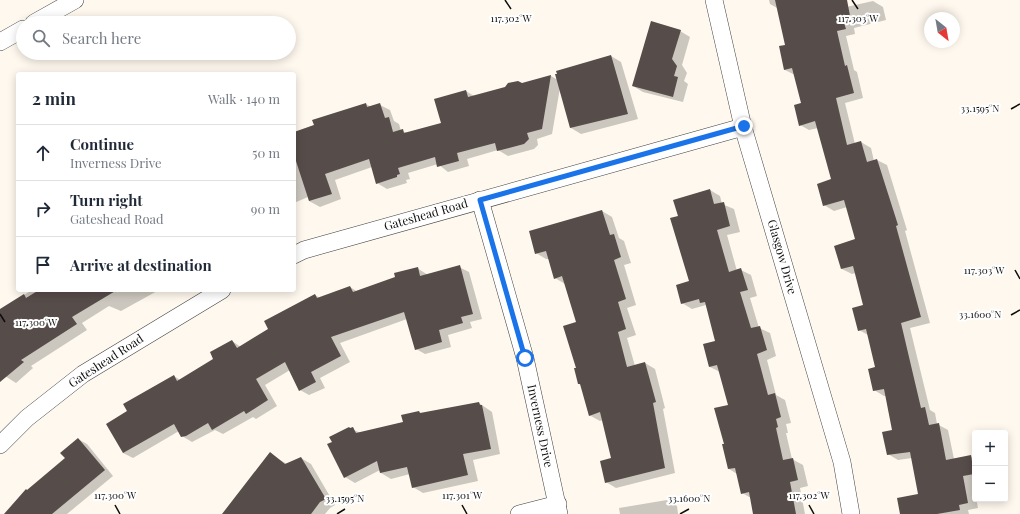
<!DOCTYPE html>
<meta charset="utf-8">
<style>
body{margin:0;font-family:"Playfair Display",serif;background:#f6f6f7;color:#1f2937}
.controls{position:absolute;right:12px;bottom:12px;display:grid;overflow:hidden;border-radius:4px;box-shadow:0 2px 10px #0003}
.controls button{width:36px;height:36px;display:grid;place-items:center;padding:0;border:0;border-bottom:1px solid #e0e1e3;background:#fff;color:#1f2937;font:20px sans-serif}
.compass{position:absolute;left:924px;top:12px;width:36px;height:36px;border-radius:50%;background:#fff;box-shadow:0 2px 10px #0003;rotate:149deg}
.stop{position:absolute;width:12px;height:12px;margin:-9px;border:3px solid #1a73e8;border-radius:50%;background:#fff}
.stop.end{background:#1a73e8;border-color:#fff;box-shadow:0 1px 4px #0008}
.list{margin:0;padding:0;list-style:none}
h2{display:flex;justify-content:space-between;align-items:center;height:52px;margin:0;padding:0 16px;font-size:17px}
h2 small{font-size:13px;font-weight:400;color:#747a83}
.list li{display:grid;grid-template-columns:26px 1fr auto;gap:12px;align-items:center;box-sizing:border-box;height:56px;padding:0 16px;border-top:1px solid #e0e1e3}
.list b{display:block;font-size:15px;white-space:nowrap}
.list p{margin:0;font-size:13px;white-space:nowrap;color:#747a83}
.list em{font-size:13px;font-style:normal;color:#747a83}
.icon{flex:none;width:22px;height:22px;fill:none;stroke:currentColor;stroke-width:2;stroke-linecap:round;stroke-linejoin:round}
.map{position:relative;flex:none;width:1020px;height:514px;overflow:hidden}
.search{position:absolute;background:#fff;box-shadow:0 2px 10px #0003;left:16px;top:16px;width:280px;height:44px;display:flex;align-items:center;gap:10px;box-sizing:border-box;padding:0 14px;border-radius:22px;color:#747a83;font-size:15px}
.panel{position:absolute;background:#fff;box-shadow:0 2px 10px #0003;left:16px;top:72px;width:280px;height:220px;border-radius:4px}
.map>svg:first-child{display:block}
</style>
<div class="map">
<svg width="1020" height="514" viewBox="0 0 1020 514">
<rect width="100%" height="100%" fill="#fef8ee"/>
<g fill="#0003">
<polygon points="769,0 830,0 842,8 873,1 883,7 886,20 854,28 855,34 846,36 854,70 857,72 863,98 845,103 855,144 861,142 871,148 874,161 877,160 887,165 907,230 905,231 930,323 910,328 930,410 935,413 937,424 948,430 954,459 970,456 975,459 975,481 973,481 978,508 968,510 969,514 901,514 920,495 912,458 898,460 888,454 893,431 886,396 884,396 874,390 876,367 868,335 859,330 864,305 856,273 852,274 842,269 836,247 857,240 847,207 834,211 824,205 833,180 818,128 809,130 800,125 802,104 795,75 785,70 786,45 779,9 770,4"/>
<polygon points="680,31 690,37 682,65 687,73 684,81 688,84 683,102 643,92 633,86"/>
<polygon points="611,56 621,62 638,119 581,134 571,128 560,88 552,134 537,139 538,145 534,149 508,156 498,150 467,159 469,166 448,172 438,164 408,173 410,179 406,180 407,183 387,189 377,183 372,167 335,180 341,199 320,207 309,201 308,197 294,203 294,133 366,104 371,107 380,105 390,110 394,121 399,124 401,131 408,133 442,124 466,91 474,96 551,76 558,80"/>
<polygon points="710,190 720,196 722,204 734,209 740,232 727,235 737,271 741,270 751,275 757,296 750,298 759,328 770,333 776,356 767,360 776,395 785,400 791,423 786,424 788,433 786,433 792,459 803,465 808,486 800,488 805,514 754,514 751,498 742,493 737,474 729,469 725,444 729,405 720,372 710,367 717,341 706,305 692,309 682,303 690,282 679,216"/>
<polygon points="602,211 612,217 619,238 624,241 631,263 624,265 636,305 627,308 636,335 627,338 635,366 645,363 655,369 665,408 663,409 675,473 616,488 606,482 612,459 603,420 600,421 589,415 581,385 579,384 577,323 565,284 555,278 549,259 546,259 536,253"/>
<polygon points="459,267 469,272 482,319 470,322 472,328 448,335 451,347 425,354 416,349 407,319 340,343 350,362 320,378 325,388 309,395 300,390 290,370 265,385 277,406 256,419 253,417 223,434 215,430 192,442 182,436 179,431 133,458 123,453 128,412 174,376 180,380 214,360 232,341 241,347 269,330 315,295 320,298 350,287 358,292 396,278 417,268 428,275"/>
<polygon points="32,290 159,290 121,311 109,306 82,323 87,330 31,366 33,368 16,383 5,376 0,381 0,310"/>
<polygon points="479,403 492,412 500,454 473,460 478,481 423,493 413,487 410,474 391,479 381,473 380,470 355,483 345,477 351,429 361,433 404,422 419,412 423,414"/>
<polygon points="78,439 87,444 113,476 67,514 20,514 27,491 66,459"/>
<polygon points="270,454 287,464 301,458 311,464 335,505 330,508 325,514 223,514"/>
<polygon points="667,500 677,506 678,514 620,514 619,508"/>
</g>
<g fill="#564c4a">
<polygon points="775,0 847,0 851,21 844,23 846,29 837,31 845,66 847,65 854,93 836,98 847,145 861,141 867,162 877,159 898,225 896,226 921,317 901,323 921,408 925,407 929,425 939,423 946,460 971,455 974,474 963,476 968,503 959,505 960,510 937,514 900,514 897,498 918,494 910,452 887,455 882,432 892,430 884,389 873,391 868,369 875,367 866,329 858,331 852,308 863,305 853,266 841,269 834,246 855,239 844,200 823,206 817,184 831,179 815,121 799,126 794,105 801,103 792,68 784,70 779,46 785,45"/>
<polygon points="651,21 681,30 672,59 677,66 674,76 678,77 673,97 632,86"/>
<polygon points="611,55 628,114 570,128 555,74 557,74 556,71"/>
<polygon points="551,75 542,129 527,133 529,139 524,144 497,151 495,143 457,153 459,161 437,167 435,157 398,168 400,174 397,175 397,177 376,184 369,159 325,174 332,194 309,201 294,155 294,132 314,125 312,120 366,103 367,107 380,103 385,118 389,117 393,132 403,129 404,133 441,123 434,99 466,90 468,97 505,87 508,83 518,81 522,83"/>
<polygon points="710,189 714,204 724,202 730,226 717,230 729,272 741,268 748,290 740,292 751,328 760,326 767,350 757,354 768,395 775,393 781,417 776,419 778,427 776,428 783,460 793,458 798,480 790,482 796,514 753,514 749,492 741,494 735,468 728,469 722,444 724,444 714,408 728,405 717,365 709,367 703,344 715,341 705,302 700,303 699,299 681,304 676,285 689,281 670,218 678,216 673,200"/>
<polygon points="602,210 610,235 614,234 621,257 614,260 626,299 618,302 626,329 618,332 627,367 645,362 656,402 653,403 665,468 605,483 600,461 611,458 600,412 589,416 580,384 578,384 574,368 576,368 563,326 576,322 562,276 554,279 546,251 535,254 529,231"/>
<polygon points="460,265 473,314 461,317 463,323 439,330 442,342 415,350 404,312 331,337 341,356 311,372 316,382 299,391 285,362 256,379 268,400 246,414 244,411 212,430 208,423 186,436 181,437 174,424 123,453 106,424 127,411 123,404 174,375 177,381 213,359 210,352 232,340 237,348 268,329 264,321 315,294 317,298 350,286 353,292 395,277 394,273 418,267 420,276"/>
<polygon points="39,290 117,290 72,317 77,324 21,360 24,362 0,382 0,309 24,294 26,298"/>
<polygon points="479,402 480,405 482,405 491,449 463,454 468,475 412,488 407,467 380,473 377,461 344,478 327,444 332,442 329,437 349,427 350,428 353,427 356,433 403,422 401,415 419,411 420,413"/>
<polygon points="78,438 105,470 52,514 4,514 26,489 27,490 65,458 60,453"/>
<polygon points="270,452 285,464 301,457 326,499 320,502 311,514 222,514"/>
</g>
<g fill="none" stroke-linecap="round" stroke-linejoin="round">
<defs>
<g id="street">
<polyline points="714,0 743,127 842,462 851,514"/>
<polyline points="34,23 75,0"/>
<polyline points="0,42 23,29"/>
<polyline points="480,200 525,358 559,514"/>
<polyline points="294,255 304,250 743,127"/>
<polyline points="0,445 27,418 83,374 222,290"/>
<polyline points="519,514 558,504"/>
</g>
</defs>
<use href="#street" stroke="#404040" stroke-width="18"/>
<use href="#street" stroke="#fff" stroke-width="17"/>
</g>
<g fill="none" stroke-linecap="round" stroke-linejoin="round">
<polyline stroke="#1a73e8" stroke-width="5" points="525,358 480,200 744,126"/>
</g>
<path fill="none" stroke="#0d0d0d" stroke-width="1.5" d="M505,0L511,9M852,0L858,9M1011,109L1020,104M1015,270L1020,279M0,314L5,322M1011,315L1020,310M115,505L120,514M462,505L467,514M809,505L814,514M337,514L345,509M680,514L689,509"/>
<g text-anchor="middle" stroke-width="4" stroke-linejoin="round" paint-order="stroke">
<g font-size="12" fill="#0d0d0d" stroke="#fff">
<text transform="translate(426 215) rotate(-16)" y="4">Gateshead Road</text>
<text transform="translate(782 257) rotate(74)" y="4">Glasgow Drive</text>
<text transform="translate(106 361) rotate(-33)" y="4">Gateshead Road</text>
<text transform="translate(540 426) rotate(78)" y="4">Inverness Drive</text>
</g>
</g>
<g font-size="10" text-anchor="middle" fill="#0d0d0d" stroke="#fff" stroke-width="4" stroke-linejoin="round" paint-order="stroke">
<text x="511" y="22">117.302°W</text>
<text x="858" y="22">117.303°W</text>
<text x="980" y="112">33.1595°N</text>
<text x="984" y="274">117.303°W</text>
<text x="980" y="318">33.1600°N</text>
<text x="36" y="326">117.300°W</text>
<text x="115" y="499">117.300°W</text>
<text x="462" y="499">117.301°W</text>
<text x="809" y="499">117.302°W</text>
<text x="345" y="502">33.1595°N</text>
<text x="689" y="502">33.1600°N</text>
</g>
</svg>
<div class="controls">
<button>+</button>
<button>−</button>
</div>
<svg class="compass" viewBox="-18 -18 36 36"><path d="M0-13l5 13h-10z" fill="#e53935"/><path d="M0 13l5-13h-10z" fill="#747a83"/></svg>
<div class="stop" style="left:525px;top:358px"></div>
<div class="stop end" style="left:744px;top:126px"></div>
<div class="search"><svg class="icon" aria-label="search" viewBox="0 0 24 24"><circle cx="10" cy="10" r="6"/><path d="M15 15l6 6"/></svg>Search here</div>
<section class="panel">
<h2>2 min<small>Walk · 140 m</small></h2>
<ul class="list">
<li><svg class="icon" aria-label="ahead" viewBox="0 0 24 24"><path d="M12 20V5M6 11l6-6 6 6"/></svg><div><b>Continue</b><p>Inverness Drive</p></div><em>50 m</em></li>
<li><svg class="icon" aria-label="right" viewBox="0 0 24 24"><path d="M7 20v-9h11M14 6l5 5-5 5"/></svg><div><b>Turn right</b><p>Gateshead Road</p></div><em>90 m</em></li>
<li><svg class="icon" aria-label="arrive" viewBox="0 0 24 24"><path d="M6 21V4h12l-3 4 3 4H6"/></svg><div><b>Arrive at destination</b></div></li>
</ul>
</section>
</div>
